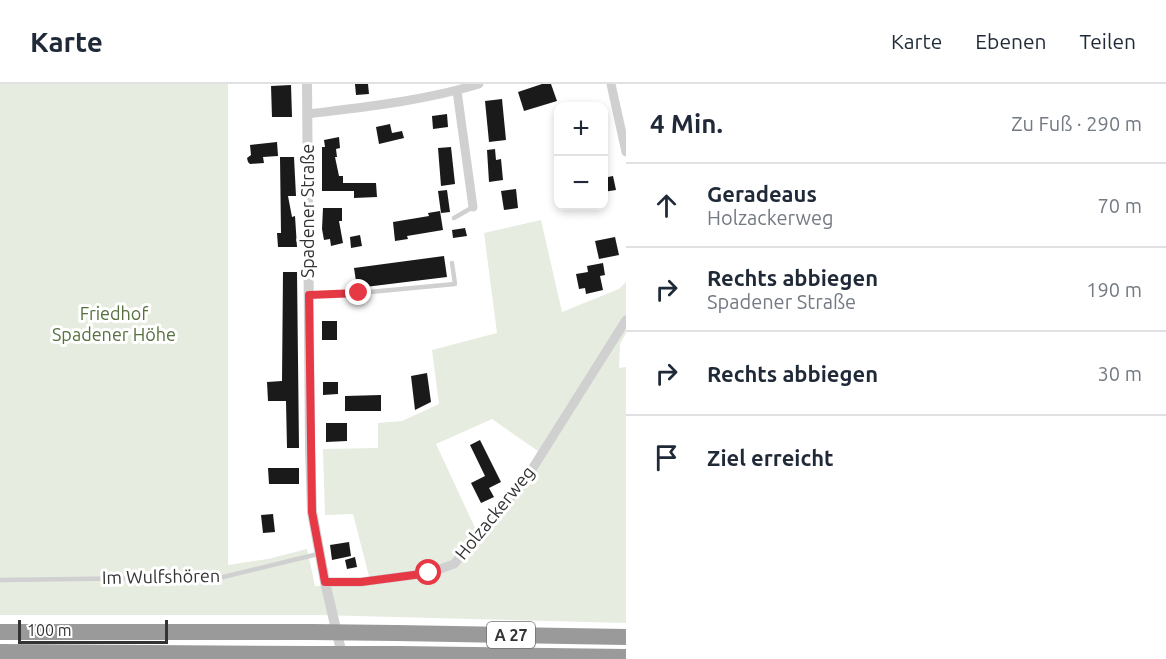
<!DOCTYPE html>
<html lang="de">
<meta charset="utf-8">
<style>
body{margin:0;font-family:Ubuntu,sans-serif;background:#f2f2f3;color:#1f2937}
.controls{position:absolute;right:18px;top:18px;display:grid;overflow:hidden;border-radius:12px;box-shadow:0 3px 9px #0003}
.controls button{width:54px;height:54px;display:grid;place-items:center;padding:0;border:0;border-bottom:2px solid #e0e1e3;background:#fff;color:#1f2937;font:30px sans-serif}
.scale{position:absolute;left:18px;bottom:15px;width:150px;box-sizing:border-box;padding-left:6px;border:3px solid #333;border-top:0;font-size:16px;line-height:21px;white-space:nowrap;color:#333;-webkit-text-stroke:4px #fff;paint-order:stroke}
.stop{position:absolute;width:18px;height:18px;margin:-14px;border:4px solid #e63946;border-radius:50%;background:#fff}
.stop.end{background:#e63946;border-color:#fff;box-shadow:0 2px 6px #0008}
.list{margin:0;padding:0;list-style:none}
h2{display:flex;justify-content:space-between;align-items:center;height:78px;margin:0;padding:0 24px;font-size:26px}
h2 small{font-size:20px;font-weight:400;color:#747a83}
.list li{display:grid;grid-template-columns:39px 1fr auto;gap:18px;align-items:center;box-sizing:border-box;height:84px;padding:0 24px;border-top:2px solid #e0e1e3}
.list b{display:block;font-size:22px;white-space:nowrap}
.list p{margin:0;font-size:20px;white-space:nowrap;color:#747a83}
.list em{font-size:20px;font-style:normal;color:#747a83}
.icon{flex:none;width:33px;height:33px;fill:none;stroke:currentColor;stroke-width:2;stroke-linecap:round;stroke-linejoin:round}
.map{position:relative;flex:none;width:626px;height:575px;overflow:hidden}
header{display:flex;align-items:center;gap:36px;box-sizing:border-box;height:84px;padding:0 30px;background:#fff;border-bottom:2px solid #e0e1e3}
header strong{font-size:28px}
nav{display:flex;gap:33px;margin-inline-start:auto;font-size:21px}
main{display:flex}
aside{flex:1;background:#fff}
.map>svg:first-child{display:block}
</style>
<header>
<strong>Karte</strong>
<nav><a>Karte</a><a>Ebenen</a><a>Teilen</a></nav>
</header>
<main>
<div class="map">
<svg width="626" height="575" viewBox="0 0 626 575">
<rect width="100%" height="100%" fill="#fff"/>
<path fill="#e6ecdf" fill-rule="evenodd" d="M0,0H228V481L268,475L307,465L315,502L371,500L353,430L325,431L323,365L378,364V339L402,337L439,320L432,266L497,249L484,149L541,136L562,228L619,205L626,198V249L620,260L619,284L626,283V539L320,531H0ZM492,335L538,367L520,397L477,448L436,360Z"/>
<g fill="#1a1a1a">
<polygon points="355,0 368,0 369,10 356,11"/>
<polygon points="542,0 551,0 557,17 524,27 518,8"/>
<polygon points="291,1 292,33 272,33 271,2"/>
<polygon points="502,15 506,56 489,58 485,17"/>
<polygon points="447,30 448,43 433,45 432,32"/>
<polygon points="390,40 392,49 402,47 404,54 379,60 376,43"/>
<polygon points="339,53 340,64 336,65 337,73 335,73 339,92 343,92 343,99 376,99 377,113 354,114 354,107 322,107 322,63 325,63 324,56"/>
<polygon points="277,58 278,72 263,73 264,79 250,80 248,78 247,74 251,71 250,61"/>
<polygon points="451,63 455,100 441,102 438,64"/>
<polygon points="495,65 496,76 501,75 503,96 489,98 487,66"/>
<polygon points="280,73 294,73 296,112 288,112 292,133 295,132 297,163 278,163 277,149 281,149"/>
<polygon points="613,92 616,106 603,108 603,94"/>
<polygon points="516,105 518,124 504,126 501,107"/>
<polygon points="447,106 450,128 441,129 438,107"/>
<polygon points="323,124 342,124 342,137 339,137 343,159 331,162 330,155 324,156 322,145"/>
<polygon points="440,127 443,146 407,152 408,155 395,157 393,138 429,132 428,129"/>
<polygon points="465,144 467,152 453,154 452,146"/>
<polygon points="360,151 362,162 351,164 350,153"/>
<polygon points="615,153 619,171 599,175 595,157"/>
<polygon points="444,172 447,193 357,204 354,184"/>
<polygon points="603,179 605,191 600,192 603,206 586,210 585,204 579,205 576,190 588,188 587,182"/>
<polygon points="283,188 297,188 299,364 287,364 286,317 268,317 267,298 282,297"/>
<rect x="322" y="237" width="15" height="19"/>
<polygon points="427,289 431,318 415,326 411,292"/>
<polygon points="323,298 338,298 338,310 323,311"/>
<polygon points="381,311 381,327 345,327 345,312"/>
<polygon points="326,339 347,339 347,357 326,358"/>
<polygon points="480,356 501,398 489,404 494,413 481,419 471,399 485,392 470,361"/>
<polygon points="268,384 299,384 299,400 269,400"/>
<polygon points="273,430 275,448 263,449 261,431"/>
<polygon points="349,458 351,472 332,476 330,461"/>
<polygon points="355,473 357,483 347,485 345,476"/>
</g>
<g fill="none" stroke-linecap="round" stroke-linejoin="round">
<g stroke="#d0d0d0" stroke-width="4.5">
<polyline points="454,134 473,123"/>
<polyline points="309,211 337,208 359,209 455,200 452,179"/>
<polyline points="0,496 223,493 318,470"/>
</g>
<g stroke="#d0d0d0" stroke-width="9">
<polyline points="611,0 626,68"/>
<polyline points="457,7 473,123"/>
<path d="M308,30C365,23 423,17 479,0"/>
<polyline points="325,498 361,498 429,489 454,480 524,398 626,236"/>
</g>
<polyline stroke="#d0d0d0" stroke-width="10" points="307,0 310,363 312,428 325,498 343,575"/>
<g stroke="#9a9a9a" stroke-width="16">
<polyline points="0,548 311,548"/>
<polyline points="396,549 626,553"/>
<polyline points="0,568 312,570"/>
<polyline points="399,570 626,573"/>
</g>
<g stroke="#9a9a9a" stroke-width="16">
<polyline points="311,548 396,549"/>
<polyline points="312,570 399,570"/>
</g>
</g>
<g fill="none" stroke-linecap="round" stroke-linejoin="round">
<polyline stroke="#e63946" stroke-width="8" points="359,209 309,211 312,428 325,498 361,498 429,489"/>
</g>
<g text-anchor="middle" stroke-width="6" stroke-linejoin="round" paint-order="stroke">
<rect fill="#fff" stroke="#707070" stroke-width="1.5" x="487" y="538" width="48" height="26" rx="4.5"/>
<g font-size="16" font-weight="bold" fill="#333">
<text x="511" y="557">A 27</text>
</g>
<g font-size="18" fill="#333" stroke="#fff">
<text transform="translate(308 127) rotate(-90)" y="6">Spadener Straße</text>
<text transform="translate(495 429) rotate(-51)" y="6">Holzackerweg</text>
<text transform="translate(161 493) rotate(-1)" y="6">Im Wulfshören</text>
</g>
<g font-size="18" fill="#56703f" stroke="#fff">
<text x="114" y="236">Friedhof<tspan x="114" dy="21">Spadener Höhe</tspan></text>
</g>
</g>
</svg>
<div class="controls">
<button>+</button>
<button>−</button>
</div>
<div class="scale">100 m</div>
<div class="stop" style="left:429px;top:489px"></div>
<div class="stop end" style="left:359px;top:209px"></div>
</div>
<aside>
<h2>4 Min.<small>Zu Fuß · 290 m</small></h2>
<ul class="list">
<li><svg class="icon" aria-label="ahead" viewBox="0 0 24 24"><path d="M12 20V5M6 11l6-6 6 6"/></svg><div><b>Geradeaus</b><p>Holzackerweg</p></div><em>70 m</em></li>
<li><svg class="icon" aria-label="right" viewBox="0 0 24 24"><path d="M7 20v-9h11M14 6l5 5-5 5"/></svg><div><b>Rechts abbiegen</b><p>Spadener Straße</p></div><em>190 m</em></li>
<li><svg class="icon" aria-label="right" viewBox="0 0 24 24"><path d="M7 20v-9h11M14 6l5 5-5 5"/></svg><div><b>Rechts abbiegen</b></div><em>30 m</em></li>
<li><svg class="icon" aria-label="arrive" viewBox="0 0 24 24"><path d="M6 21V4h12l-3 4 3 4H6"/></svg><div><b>Ziel erreicht</b></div></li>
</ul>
</aside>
</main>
